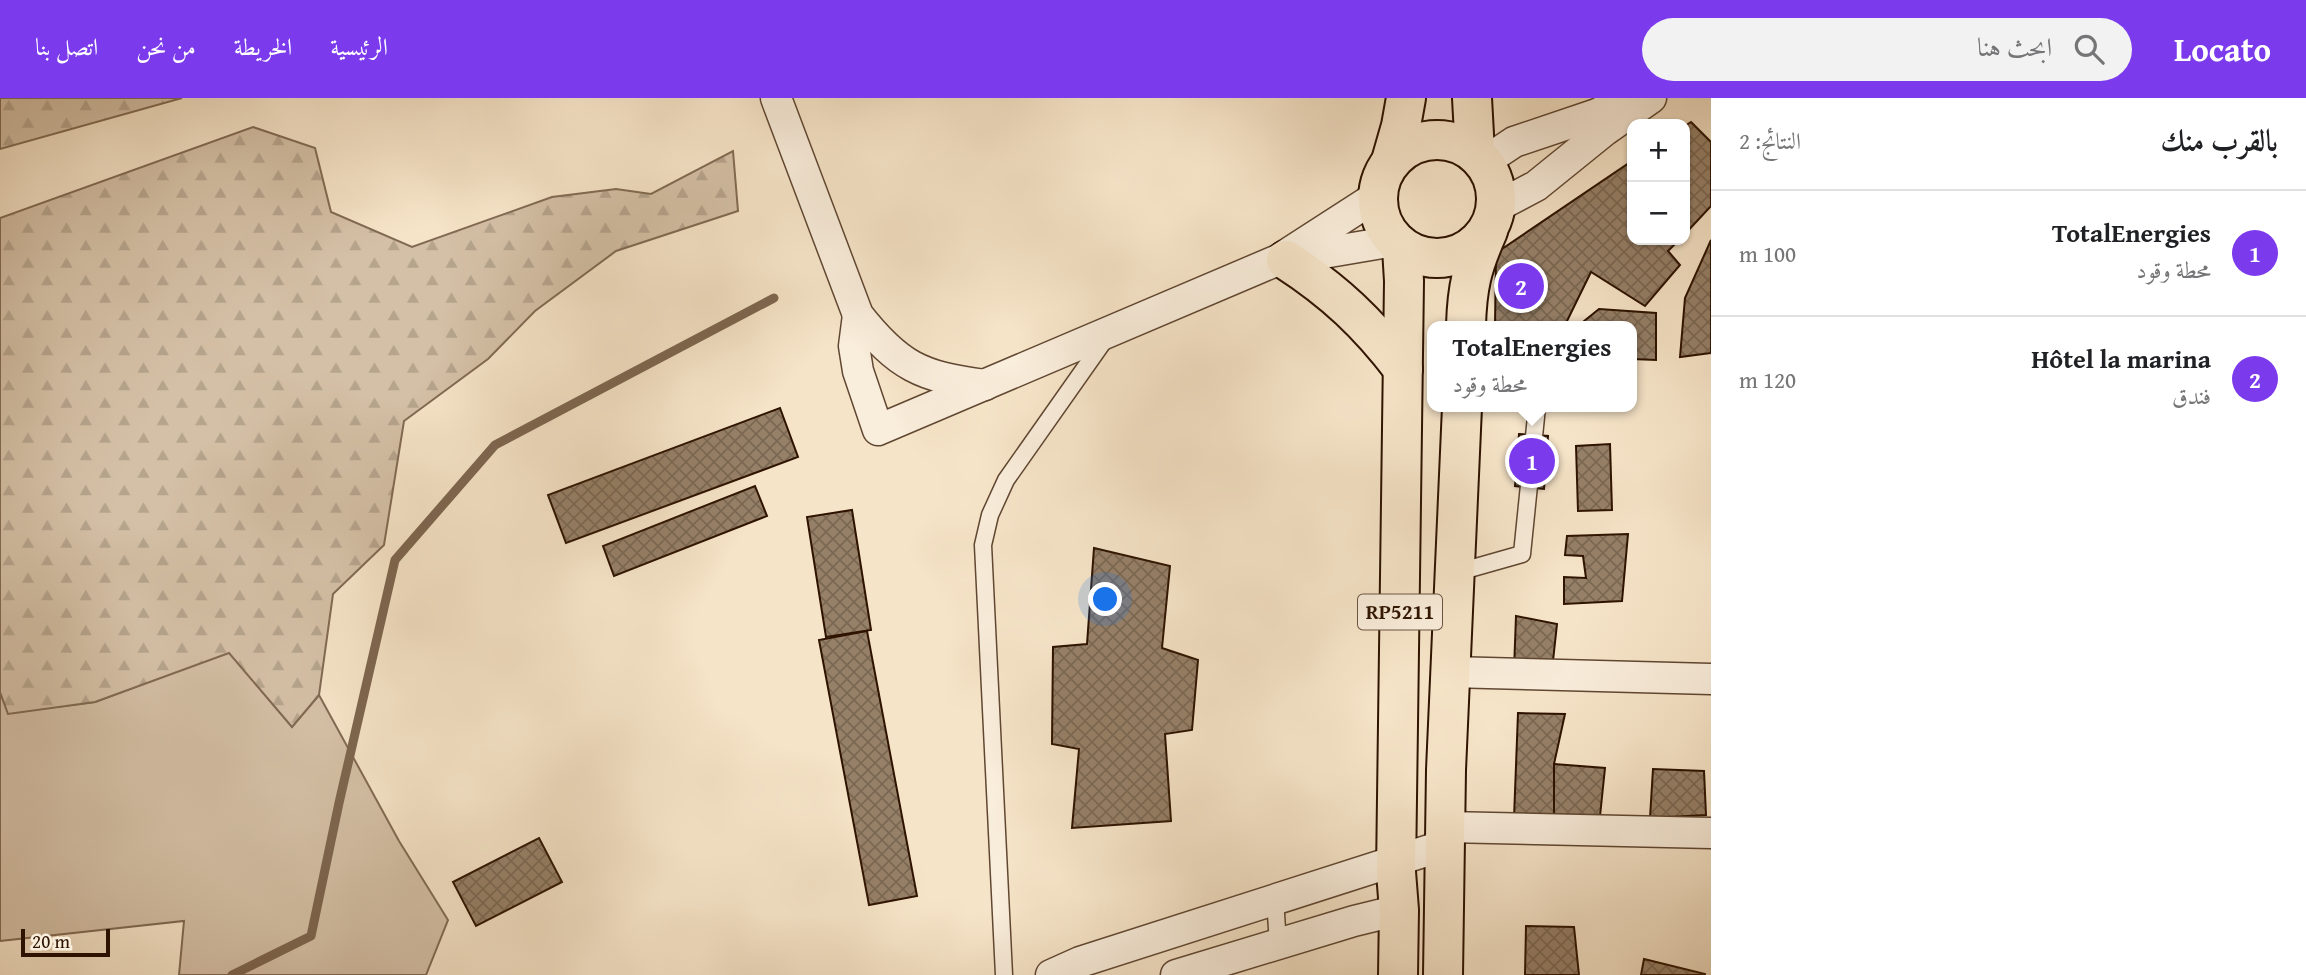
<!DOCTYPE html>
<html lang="ar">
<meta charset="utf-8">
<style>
body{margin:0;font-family:"Gentium Book Plus",Amiri,serif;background:#f2f2f2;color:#202124;direction:rtl}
.controls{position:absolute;right:21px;top:21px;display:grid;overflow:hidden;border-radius:14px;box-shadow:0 2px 5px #0004}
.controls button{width:63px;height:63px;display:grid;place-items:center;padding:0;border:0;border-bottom:2px solid #e0e0e0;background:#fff;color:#202124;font:35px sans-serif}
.scale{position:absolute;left:21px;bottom:18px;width:89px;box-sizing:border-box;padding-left:7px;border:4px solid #2e1300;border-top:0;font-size:19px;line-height:24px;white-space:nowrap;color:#2e1300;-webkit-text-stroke:5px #f9eddb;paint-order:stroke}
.you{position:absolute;left:1106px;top:502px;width:24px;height:24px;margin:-18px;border:5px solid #fff;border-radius:50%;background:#1a73e8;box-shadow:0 0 0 10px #1a73e833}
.badge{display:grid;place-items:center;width:46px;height:46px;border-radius:50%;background:#7c3aed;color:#fff;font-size:23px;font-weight:700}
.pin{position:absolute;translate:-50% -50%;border:4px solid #fff;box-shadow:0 2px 7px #0006}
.popup{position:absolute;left:1427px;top:223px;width:210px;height:91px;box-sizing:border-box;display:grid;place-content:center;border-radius:14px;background:#fff;filter:drop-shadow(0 2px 5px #0005);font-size:23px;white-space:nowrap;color:#757577}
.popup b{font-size:26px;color:#202124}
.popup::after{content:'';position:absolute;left:50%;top:100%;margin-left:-14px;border:14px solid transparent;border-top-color:#fff}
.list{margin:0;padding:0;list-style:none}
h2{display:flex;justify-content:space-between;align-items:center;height:91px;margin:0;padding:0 28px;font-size:30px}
h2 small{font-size:23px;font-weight:400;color:#757577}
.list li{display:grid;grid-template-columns:46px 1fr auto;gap:21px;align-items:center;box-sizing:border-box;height:126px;padding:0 28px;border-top:2px solid #e0e0e0}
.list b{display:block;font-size:26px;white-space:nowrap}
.list p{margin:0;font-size:23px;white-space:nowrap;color:#757577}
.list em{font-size:23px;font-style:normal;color:#757577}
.icon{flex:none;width:38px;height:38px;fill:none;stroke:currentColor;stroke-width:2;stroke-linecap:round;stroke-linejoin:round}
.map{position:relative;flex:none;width:1711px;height:877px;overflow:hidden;direction:ltr}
header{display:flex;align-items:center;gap:42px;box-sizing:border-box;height:98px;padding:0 35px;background:#7c3aed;color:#fff}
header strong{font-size:33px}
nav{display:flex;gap:38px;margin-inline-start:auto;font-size:24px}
.search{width:490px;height:63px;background:#f2f2f2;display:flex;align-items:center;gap:18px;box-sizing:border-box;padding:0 24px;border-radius:38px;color:#757577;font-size:26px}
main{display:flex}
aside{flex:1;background:#fff}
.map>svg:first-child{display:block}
</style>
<header>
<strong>Locato</strong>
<div class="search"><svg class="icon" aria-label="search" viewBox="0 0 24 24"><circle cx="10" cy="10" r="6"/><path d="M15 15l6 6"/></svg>ابحث هنا</div>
<nav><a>الرئيسية</a><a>الخريطة</a><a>من نحن</a><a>اتصل بنا</a></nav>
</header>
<main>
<aside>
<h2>بالقرب منك<small>النتائج: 2</small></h2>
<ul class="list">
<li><span class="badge">1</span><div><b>TotalEnergies</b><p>محطة وقود</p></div><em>100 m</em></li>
<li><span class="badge">2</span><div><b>Hôtel la marina</b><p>فندق</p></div><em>120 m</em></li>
</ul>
</aside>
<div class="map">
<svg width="1711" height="877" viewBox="0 0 1711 877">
<defs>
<pattern id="forest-firs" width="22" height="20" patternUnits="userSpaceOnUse" patternTransform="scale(1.75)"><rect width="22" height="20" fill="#d4c0a6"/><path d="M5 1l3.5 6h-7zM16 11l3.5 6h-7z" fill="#b6a48d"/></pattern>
<pattern id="building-cross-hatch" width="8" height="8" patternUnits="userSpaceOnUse" patternTransform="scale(1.75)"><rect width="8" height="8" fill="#968068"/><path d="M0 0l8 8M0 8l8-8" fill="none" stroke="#7b6853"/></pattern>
</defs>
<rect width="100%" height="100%" fill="#f6e4c8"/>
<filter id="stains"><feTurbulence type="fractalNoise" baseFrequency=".00286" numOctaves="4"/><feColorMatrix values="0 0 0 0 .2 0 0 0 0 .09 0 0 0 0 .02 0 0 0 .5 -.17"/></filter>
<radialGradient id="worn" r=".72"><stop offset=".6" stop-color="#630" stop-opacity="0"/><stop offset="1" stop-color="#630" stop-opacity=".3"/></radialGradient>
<polygon fill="#d4c0a6" stroke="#816a53" stroke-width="2" points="229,554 292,629 319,597 399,743 448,822 426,877 179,877 184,823 0,843 0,594 9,615 95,604"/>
<g fill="url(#forest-firs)" stroke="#816a53" stroke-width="2">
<polygon points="0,0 182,0 0,51"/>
<polygon points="253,29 315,50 331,114 412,149 552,99 616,91 651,96 733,53 738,113 616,153 535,213 488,261 404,323 384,447 333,496 319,597 292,629 229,555 95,604 8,616 0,594 0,120"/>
</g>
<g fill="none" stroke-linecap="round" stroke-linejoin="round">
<polyline stroke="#7d664f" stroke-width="9" points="232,877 311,838 339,705 395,462 495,347 774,200"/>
</g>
<g fill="url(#building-cross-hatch)" stroke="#2e1300" stroke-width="2">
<polygon points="1691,24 1711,44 1711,108 1685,136 1685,28"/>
<polygon points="1632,63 1632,142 1679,142 1668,153 1680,167 1645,208 1591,174 1567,223 1568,228 1495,228 1496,155"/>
<polygon points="1711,142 1711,255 1680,259 1685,200"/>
<polygon points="1599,211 1656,215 1656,262 1632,261 1632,228 1578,228"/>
<polygon points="780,310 798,359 566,445 548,397"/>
<polygon points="1519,336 1548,338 1544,391 1515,388"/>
<polygon points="1610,346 1612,412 1578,413 1576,348"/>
<polygon points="755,388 767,418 614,478 603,448"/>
<polygon points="852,412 871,532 826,539 807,419"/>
<polygon points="1628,436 1622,503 1564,506 1564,479 1586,480 1583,458 1565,457 1567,438"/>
<polygon points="1094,450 1170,468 1162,550 1198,562 1192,632 1165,636 1171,723 1072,730 1079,651 1052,646 1053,549 1087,546"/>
<polygon points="1516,518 1557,526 1552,572 1514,572"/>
<polygon points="867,533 917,798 869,807 819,542"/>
<polygon points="1518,615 1565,616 1554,666 1554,717 1514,720"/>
<polygon points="1554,666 1605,670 1600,718 1554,717"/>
<polygon points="1653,671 1704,673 1706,717 1650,720"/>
<polygon points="539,740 562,784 476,828 453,784"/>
<polygon points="1526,828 1574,829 1579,877 1525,877"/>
<polygon points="1644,861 1705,876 1705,877 1641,877"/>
</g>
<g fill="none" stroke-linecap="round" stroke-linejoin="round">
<defs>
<g id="lane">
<polyline points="1455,475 1522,456 1537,309"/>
<polyline points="1275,801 1278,846"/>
<polyline points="1004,877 983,447 990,417 1006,382 1106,240"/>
</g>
<g id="street">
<path d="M776,0L858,217C898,268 921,279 985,287"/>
<polyline points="1484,64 1514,44 1597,16 1622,3"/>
<polyline points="1496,109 1536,88 1604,33 1651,0"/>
<polyline points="1288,161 1394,143"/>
<polyline points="858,217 854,248 858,273 878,332 1278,162 1377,98"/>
<polyline points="1450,574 1711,581"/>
<polyline points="1446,729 1711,735"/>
<polyline points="1051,877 1080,864 1445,747"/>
<polyline points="1176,877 1354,823 1399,812"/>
</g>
<g id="primary">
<polyline points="1472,0 1475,55"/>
<circle cx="1437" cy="101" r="59"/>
<polyline points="1391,63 1401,28 1406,0"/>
<path d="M1286,162C1334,193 1368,225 1403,271"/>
<path d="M1466,228C1467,189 1472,169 1488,133"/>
<polyline points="1398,877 1399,812 1396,774 1404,183 1402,150"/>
<polyline points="1443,877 1446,672 1462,309"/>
</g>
</defs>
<use href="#lane" stroke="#604732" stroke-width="19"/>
<use href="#street" stroke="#604732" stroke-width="33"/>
<use href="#primary" stroke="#2e1300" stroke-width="42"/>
<use href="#lane" stroke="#f9eddb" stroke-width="16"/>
<use href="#street" stroke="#f9eddb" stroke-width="30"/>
<use href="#primary" stroke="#f6e4c8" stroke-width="38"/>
</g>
<g text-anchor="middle" stroke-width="5" stroke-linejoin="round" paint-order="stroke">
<rect fill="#f9eddb" stroke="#6b5442" stroke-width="2" x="1358" y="496.5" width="84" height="35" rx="5"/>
<g font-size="21" font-weight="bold" fill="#2e1300">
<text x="1400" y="521">RP5211</text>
</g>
</g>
<rect width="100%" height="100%" filter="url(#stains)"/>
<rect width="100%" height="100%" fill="url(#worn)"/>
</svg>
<div class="controls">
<button>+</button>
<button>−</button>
</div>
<div class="scale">20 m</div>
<div class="you"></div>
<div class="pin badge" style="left:1532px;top:363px">1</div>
<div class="popup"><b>TotalEnergies</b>محطة وقود</div>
<div class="pin badge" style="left:1521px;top:188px">2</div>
</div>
</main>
